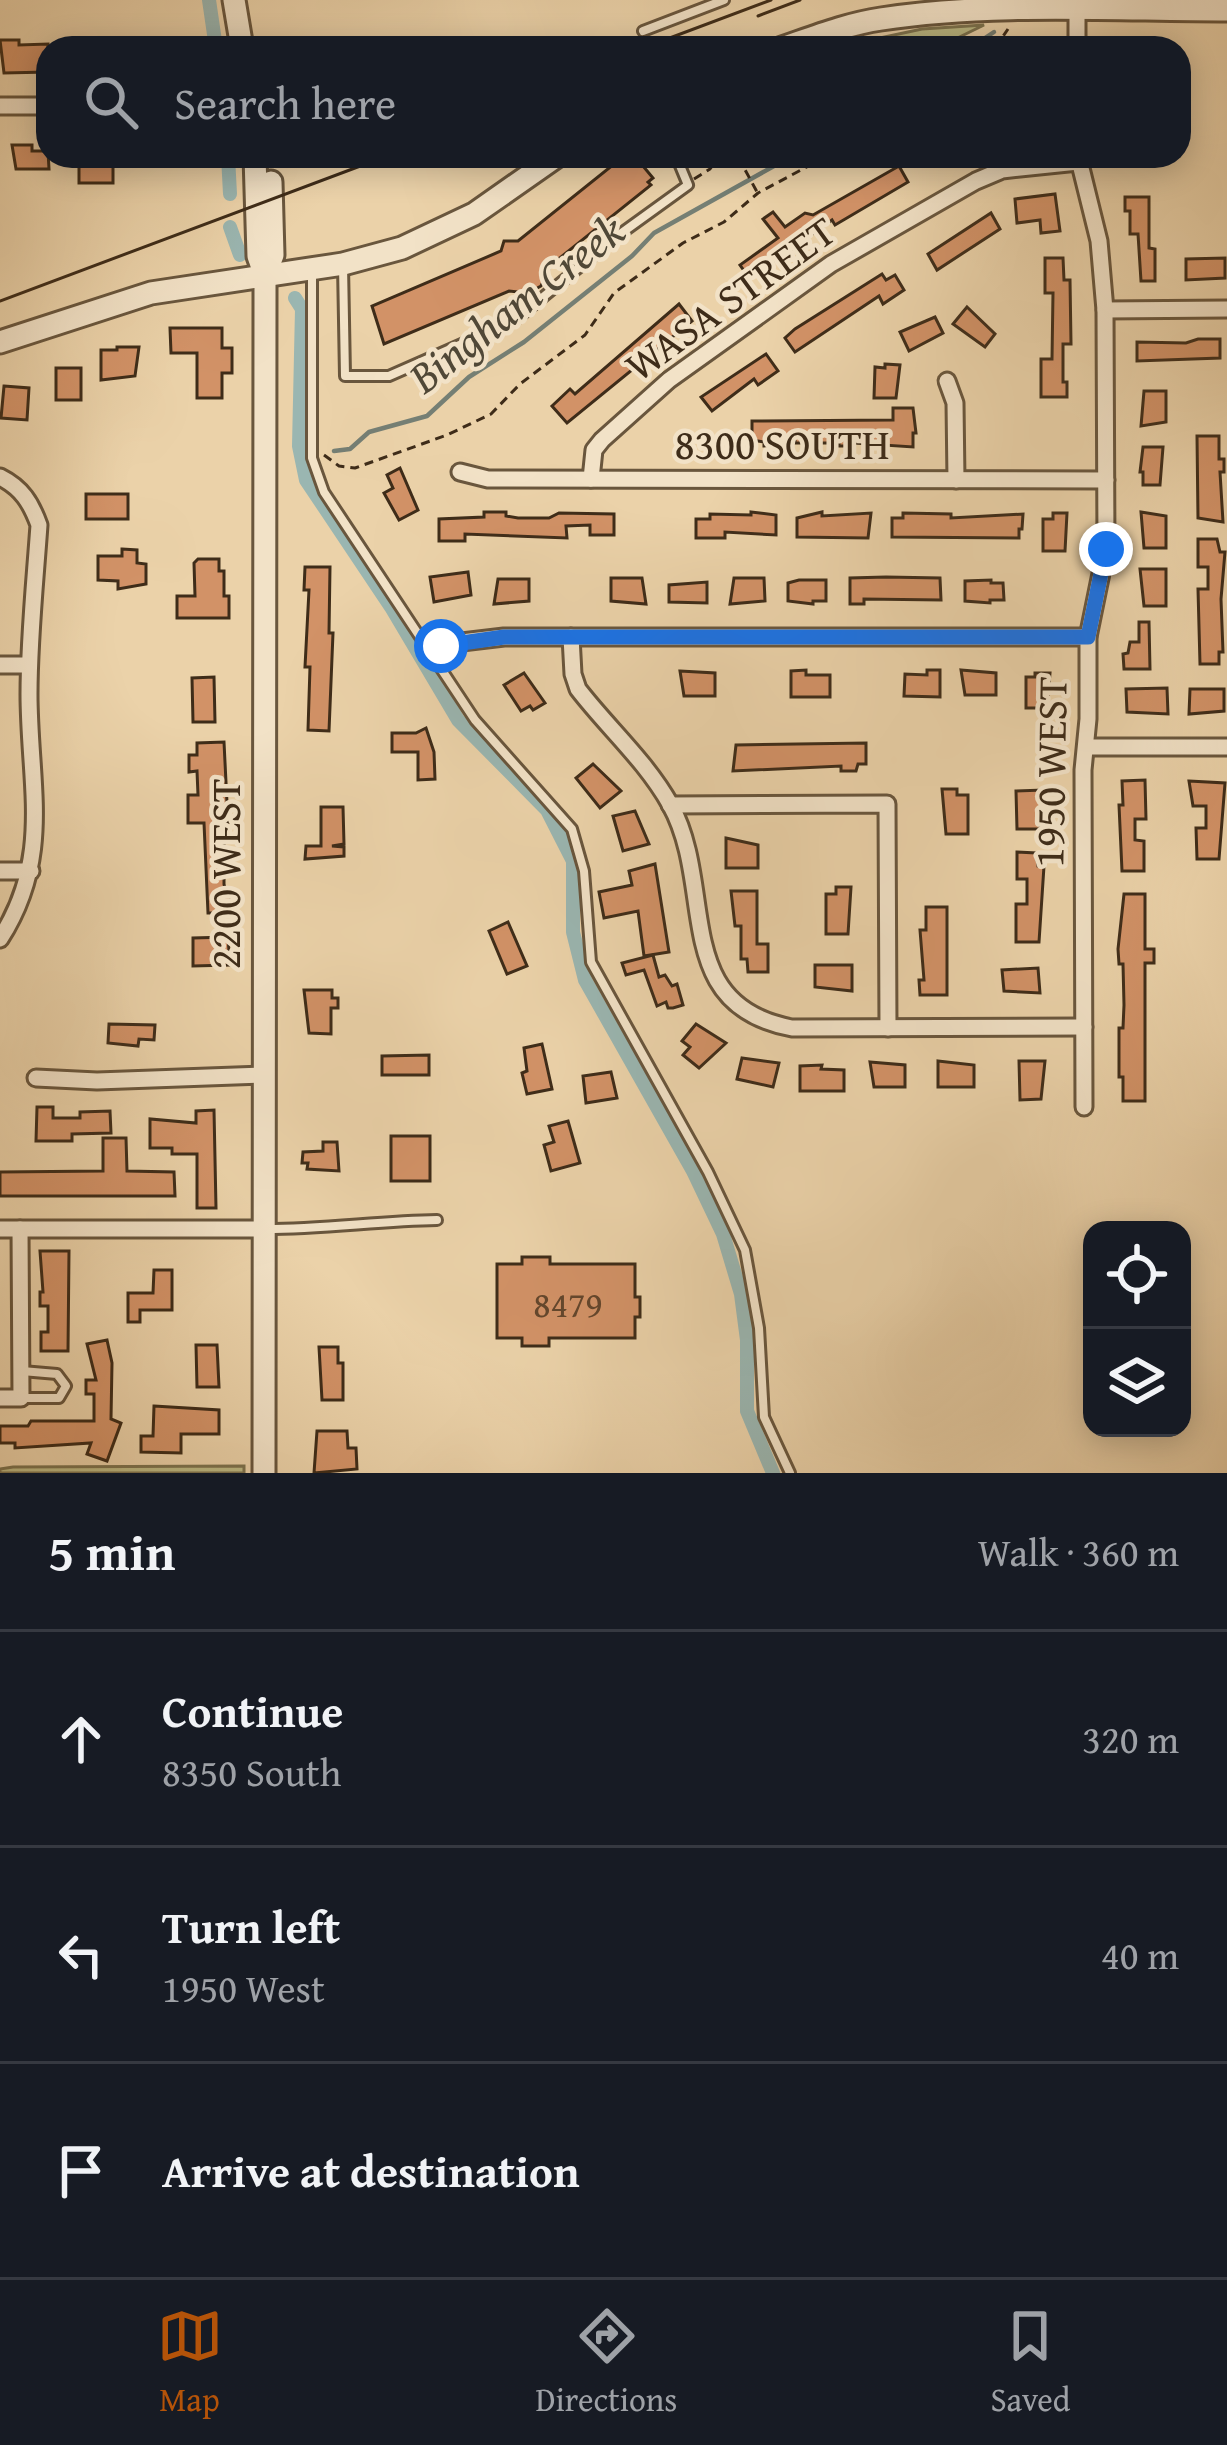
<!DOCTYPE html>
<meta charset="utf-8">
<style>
body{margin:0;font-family:"Gentium Book Plus",serif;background:#20242c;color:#f1f3f6}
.controls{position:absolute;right:36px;bottom:36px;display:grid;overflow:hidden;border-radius:24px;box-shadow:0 6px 30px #0003}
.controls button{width:108px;height:108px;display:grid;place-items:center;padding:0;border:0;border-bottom:3px solid #363941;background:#171b24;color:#f1f3f6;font:60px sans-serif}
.stop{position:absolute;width:36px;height:36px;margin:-27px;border:9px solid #1a73e8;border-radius:50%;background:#fff}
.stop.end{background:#1a73e8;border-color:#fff;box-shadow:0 3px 12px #0008}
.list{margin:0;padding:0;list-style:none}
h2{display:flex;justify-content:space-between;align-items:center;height:156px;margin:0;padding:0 48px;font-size:51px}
h2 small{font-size:39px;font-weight:400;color:#9ea1a6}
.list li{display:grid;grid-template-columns:78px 1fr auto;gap:36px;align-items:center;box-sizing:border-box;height:216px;padding:0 48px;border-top:3px solid #363941}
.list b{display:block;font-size:45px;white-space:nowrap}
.list p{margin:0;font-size:39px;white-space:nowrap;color:#9ea1a6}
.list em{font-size:39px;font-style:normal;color:#9ea1a6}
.icon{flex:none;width:66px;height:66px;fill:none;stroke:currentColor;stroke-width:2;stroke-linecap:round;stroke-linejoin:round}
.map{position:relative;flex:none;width:1227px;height:1473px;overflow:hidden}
.search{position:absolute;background:#171b24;box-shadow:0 6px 30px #0003;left:36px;right:36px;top:36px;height:132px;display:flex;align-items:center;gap:30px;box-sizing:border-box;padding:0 42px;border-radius:36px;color:#9ea1a6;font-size:45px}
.sheet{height:804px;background:#171b24}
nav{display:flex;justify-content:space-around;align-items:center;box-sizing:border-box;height:168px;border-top:3px solid #363941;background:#171b24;font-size:33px;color:#9ea1a6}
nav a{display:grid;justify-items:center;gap:6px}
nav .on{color:#b45309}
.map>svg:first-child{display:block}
</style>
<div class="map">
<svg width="1227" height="1473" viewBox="0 0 1227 1473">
<rect width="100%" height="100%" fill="#ebd2a9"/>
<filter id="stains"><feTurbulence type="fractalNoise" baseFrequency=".00167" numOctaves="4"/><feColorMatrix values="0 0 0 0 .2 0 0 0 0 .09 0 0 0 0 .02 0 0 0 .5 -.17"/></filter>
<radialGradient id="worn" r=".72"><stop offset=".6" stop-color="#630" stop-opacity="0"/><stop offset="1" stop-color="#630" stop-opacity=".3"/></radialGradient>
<g fill="#bcba85" stroke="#7d734f" stroke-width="3">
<polygon points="984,25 937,48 833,48 922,29"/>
<polygon points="244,1466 244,1473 0,1473 0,1469 13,1467"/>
</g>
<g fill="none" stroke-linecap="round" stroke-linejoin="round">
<g stroke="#757f74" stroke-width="4.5">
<polyline points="970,48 994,32"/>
<polyline points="334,451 350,449 369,432 427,416 469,377 524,342 632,256 654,233 792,156"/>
</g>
<g stroke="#9ab6b1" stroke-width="14">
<polyline points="209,0 216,48"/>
<polyline points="228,156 230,194"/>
<polyline points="230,227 240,255"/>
<polyline points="295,298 302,309 299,446 306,480 391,607 458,720 547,810 573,861 573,932 585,980 693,1171 723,1234 741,1294 747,1340 747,1411 773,1473"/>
</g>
</g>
<g fill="#d29267" stroke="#3e2c19" stroke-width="3">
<polygon points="0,40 19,40 19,45 48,44 48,72 4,73"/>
<polygon points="12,145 32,145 32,151 48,151 49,169 16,169"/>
<polygon points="624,156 635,162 638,160 653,178 648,182 651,185 551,265 541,286 528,293 509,291 384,344 372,306 501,251 504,241 518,241"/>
<polygon points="100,157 105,165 113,165 113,183 79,183 79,158"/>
<polygon points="899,166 908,182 835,225 832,220 750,279 740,265 778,238 763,219 773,212 785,227 805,213 813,215"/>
<polygon points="1055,194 1060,231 1041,233 1040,220 1017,223 1015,199"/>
<polygon points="1125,197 1149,197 1149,248 1155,249 1155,281 1141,281 1138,234 1130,234 1130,211 1125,211"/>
<polygon points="991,213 1000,229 937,270 928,254"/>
<polygon points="1045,258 1063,258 1064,280 1070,280 1071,344 1063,344 1063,382 1067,382 1067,397 1041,397 1041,359 1052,359 1053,293 1045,293"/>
<polygon points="1225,258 1225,278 1186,280 1186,259"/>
<polygon points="882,274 886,280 895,275 904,290 883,304 879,296 795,352 785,338 795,329"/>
<polygon points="679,304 692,321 567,423 552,406 570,389 575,394"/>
<polygon points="967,307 995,334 985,347 953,324"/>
<polygon points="935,317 943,333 909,351 900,332"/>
<polygon points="170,328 222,328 222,348 232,348 232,373 222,373 222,398 197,398 197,353 171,353"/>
<polygon points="1198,339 1220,339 1220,358 1137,361 1137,342 1186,343"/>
<polygon points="117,347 139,347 135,376 101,380 101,350 117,350"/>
<polygon points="766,354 778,371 758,385 754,379 712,411 701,397"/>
<polygon points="885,364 900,365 896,398 874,398 875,367 885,368"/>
<rect x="56" y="368" width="25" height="32"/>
<polygon points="4,386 29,388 27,420 1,418"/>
<polygon points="1144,391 1166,391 1166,422 1141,426"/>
<polygon points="893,408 913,408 916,433 913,433 913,447 854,443 854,446 839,446 839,443 795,443 795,439 776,439 776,446 764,446 764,442 752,440 752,421 893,420"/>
<polygon points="1197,436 1219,436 1219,459 1224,459 1224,472 1220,472 1223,522 1198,518"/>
<polygon points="1143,447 1163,447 1160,485 1143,485 1143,472 1140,472"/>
<polygon points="400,468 418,510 399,520 384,493 393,488 387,475"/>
<rect x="86" y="494" width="42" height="25"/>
<polygon points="484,512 506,512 506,516 518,518 549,518 559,513 614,514 614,535 590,535 590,525 566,526 567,538 465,534 465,541 439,541 439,519 484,517"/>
<polygon points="751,512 776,515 776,535 725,532 725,538 696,538 696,519 710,519 710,514 751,515"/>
<polygon points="822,512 822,516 871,513 868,538 797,537 797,518"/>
<polygon points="1141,512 1166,516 1166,548 1144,548"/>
<polygon points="903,513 951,514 951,518 1023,514 1022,529 1019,529 1019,538 892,537 892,518 903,518"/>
<polygon points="1053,513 1067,513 1065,551 1043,551 1043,519 1053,519"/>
<polygon points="1198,539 1217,539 1220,552 1225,552 1221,599 1223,652 1219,652 1219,664 1200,664 1198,589 1208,589 1208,567 1198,567"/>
<polygon points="122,549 137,550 137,563 146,564 146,584 118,589 118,581 98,580 98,556 122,556"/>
<polygon points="198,559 219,559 219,571 224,571 224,596 229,596 229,618 177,618 177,596 195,596 194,563"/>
<polygon points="305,567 330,567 329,633 333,633 329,731 308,730 310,667 305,667 309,590 304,590"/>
<polygon points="1140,569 1166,569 1166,606 1144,606"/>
<polygon points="468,572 471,595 434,602 430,577"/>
<polygon points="886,577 940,578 941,600 864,599 864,604 850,604 850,578"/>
<polygon points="611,578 642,578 646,604 611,601"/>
<polygon points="734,578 764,578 765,601 730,604"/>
<polygon points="498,579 529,579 529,601 494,604"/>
<polygon points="799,580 826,580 826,601 813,601 813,604 788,601 788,583"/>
<polygon points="991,580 991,583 1003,583 1004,600 990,600 990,603 965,601 965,581"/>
<polygon points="707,582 707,603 669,602 669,585"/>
<polygon points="1139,622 1149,622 1150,669 1124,669 1123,654 1128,653 1130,642 1139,642"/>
<polygon points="806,670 806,675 830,675 830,697 791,697 791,671"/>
<polygon points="927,670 940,670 940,697 904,696 905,674 927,675"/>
<polygon points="961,670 996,673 996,695 965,695"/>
<polygon points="680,671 715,673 715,696 684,696"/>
<polygon points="524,673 545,703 533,710 530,706 521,711 504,685"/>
<polygon points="1035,673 1050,673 1047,708 1026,708 1026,677 1035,677"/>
<polygon points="214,677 215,722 193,722 192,678"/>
<polygon points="1167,688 1168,714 1127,712 1126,689"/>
<polygon points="1190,689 1224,689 1224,711 1189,714"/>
<polygon points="426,728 434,752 435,779 418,780 418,752 392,752 392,733 416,733"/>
<polygon points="224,742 228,823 224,823 224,884 226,893 230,893 231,904 227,904 227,913 208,913 204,823 188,823 188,795 198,795 197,771 189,772 189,755 197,755 197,743"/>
<polygon points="866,743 866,764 858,764 856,771 841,771 841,766 733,771 736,745"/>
<polygon points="593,764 621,791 600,808 576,778"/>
<polygon points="1145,780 1146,819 1135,819 1135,840 1144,841 1144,871 1122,871 1119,805 1123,805 1122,781"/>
<polygon points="1189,781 1225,783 1219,859 1197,859 1196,828 1206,828 1206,806 1193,806"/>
<polygon points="942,789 957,789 957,795 968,795 968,834 946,834"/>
<polygon points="1043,790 1040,829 1017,829 1016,791"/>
<polygon points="321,807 343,807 344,844 332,846 344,847 344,856 305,859 306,846 321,846"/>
<polygon points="635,811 649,844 623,851 613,816"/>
<polygon points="726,838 758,845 758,868 726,868"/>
<polygon points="1017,852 1036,853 1038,866 1044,866 1039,942 1016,942 1016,904 1027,904 1027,879 1017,879"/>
<polygon points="655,864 669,952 644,956 638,911 604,918 599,892 632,885 629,871"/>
<polygon points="836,887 851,887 848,934 826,934 826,894 836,894"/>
<polygon points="731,891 757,891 757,944 768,944 768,972 748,972 747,959 741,959 741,926 735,926"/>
<polygon points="1124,894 1145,894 1145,949 1154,949 1154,963 1145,963 1145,1101 1123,1101 1123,1077 1119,1077 1119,1028 1123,1028 1124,1005 1123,964 1119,964 1118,949"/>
<polygon points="926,907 947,907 947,995 920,995 919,980 924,980 920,930 926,930"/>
<polygon points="508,922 527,966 507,974 489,931"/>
<polygon points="228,937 230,965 193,966 193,938"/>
<polygon points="653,955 659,977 665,975 672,986 677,984 683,1005 673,1008 668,1008 666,1002 657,1006 644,970 626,975 622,963"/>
<polygon points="815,965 852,965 852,991 815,987"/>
<polygon points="1038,968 1040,993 1004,991 1002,970"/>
<polygon points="304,990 332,990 332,998 338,998 338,1008 331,1008 331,1034 309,1033"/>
<polygon points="109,1024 155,1025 154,1040 139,1039 138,1046 108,1043"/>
<polygon points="696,1024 726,1043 699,1068 683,1055 690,1047 682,1041"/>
<polygon points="542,1044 552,1089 527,1094 522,1073 527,1071 524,1048"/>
<polygon points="429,1055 429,1075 382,1075 382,1056"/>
<polygon points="742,1058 779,1063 773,1087 737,1079"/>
<polygon points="938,1061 974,1065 974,1087 938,1087"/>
<polygon points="1019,1061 1045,1061 1041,1099 1020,1100"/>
<polygon points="870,1062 905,1065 905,1087 874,1087"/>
<polygon points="822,1065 821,1069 844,1070 844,1091 800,1091 800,1066"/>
<polygon points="611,1072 617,1098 586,1103 583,1076"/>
<polygon points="37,1107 53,1107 53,1118 80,1118 80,1112 110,1111 111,1133 72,1134 72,1141 36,1141"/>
<polygon points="214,1110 216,1208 197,1208 197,1154 172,1154 172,1148 150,1148 150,1119 196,1123 196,1111"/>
<polygon points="568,1121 580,1163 551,1171 544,1145 554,1142 549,1126"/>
<rect x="391" y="1136" width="39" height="45"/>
<polygon points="103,1138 126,1138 127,1171 174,1172 175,1196 0,1196 0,1172 103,1171"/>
<polygon points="323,1142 337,1142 339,1171 307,1169 308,1163 302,1163 303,1152 323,1151"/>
<polygon points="40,1251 69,1251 68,1351 41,1351 41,1332 48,1332 48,1306 40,1306 40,1292 43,1292"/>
<polygon points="522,1257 550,1257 550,1264 635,1264 635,1297 640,1297 640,1317 635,1317 635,1338 549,1338 549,1346 522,1346 522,1338 497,1338 497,1264 522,1264"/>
<polygon points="154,1270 172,1270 172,1310 140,1310 140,1322 128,1322 128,1293 153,1293"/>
<polygon points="107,1340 112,1363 111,1419 121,1423 107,1461 87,1454 91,1443 15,1448 15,1443 0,1443 0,1426 28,1426 31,1421 94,1421 94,1394 86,1394 86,1380 96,1380 87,1344"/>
<polygon points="196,1345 217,1345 219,1387 197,1387"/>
<polygon points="319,1347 338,1347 338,1363 343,1363 343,1400 322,1400"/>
<polygon points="154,1406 219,1410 219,1434 181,1434 181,1453 141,1452 141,1436 153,1436"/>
<polygon points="317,1431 347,1431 348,1448 356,1448 357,1469 314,1473"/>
</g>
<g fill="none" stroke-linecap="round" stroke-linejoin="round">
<defs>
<g id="service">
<polyline points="643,31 724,0"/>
<polyline points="343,265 345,376 389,376 514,321 616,237 688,185 676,156"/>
<polyline points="312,270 312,458 324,492 475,720 572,829 584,871 591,962 708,1172 745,1250 759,1328 764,1417 790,1473"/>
<path d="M266,1229C324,1229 379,1221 437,1220"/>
<polyline points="21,1398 59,1398 66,1386 57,1374 22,1371"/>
</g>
<g id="minor">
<polyline points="1077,10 1077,48"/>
<polyline points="0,106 48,106"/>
<polyline points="1078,156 1099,241 1105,310 1106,549 1088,637 1088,719 1083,770 1084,1107"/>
<polyline points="1105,310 1227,309"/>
<polyline points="947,381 955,403 956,480"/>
<polyline points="460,472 488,479 1106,480"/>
<path d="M0,477C22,488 31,503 39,525C35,582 29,638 29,694C29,784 53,857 0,939"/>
<polyline points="591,479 594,450 602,440 669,380 831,264 976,181 1002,170 1078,162"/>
<path d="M571,637L573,674L578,689C608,728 645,760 670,804C717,888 669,1005 792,1028L1084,1027"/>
<polyline points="428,646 504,637 1088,637"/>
<polyline points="0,665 29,665"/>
<polyline points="1086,747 1227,747"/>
<polyline points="670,805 887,804 888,1028"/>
<polyline points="0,871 31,871"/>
<polyline points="36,1078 97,1081 264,1075"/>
<polyline points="0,1229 264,1229"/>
<polyline points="0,1398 21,1398 20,1229"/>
</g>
<g id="tertiary">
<polyline points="234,0 242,48"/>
<path d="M782,48C814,37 847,24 881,19C990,2 1116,10 1227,10"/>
<polyline points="255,156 258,256 265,276 265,295 264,1473"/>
<polyline points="265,276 273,255 271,182"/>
<polyline points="0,342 151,293 343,264 402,248 474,214 557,156"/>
</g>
</defs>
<use href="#service" stroke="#69563d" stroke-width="14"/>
<use href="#minor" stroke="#69563d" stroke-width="21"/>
<use href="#tertiary" stroke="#69563d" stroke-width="27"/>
<g stroke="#3e2c19" stroke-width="3" stroke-dasharray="9 6" stroke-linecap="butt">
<polyline points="995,48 1008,29"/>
<polyline points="723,156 727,156"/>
<polyline points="742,156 742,164 757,192"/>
<polyline points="694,179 710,169 719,156"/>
<polyline points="324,455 339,466 355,468 447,435 491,414 520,384 585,335 614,293 683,243 724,222 758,193 827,156"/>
</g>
<use href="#service" stroke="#f2e2c7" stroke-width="8"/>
<use href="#minor" stroke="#f2e2c7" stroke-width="15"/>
<use href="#tertiary" stroke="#f2e2c7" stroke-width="21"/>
<g stroke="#3e2c19" stroke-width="3">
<polyline points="758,16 800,0"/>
<polyline points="643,48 771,0"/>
<polyline points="0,301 387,156"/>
</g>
</g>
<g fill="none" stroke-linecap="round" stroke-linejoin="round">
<polyline stroke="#1a73e8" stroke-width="15" points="441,646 504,637 1088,637 1106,549"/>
</g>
<g text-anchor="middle" stroke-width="9" stroke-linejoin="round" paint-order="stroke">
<g font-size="36" fill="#63462c">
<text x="568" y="1317">8479</text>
</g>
<g font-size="42" fill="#3e2c19" stroke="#f2e2c7">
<text transform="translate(730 298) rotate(-36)" y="15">WASA STREET</text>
<text x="782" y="459">8300 SOUTH</text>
<text transform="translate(1050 772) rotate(-89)" y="15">1950 WEST</text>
<text transform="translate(225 874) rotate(-90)" y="15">2200 WEST</text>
</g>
<g font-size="45" font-style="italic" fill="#504837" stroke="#f2e2c7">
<text transform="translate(516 303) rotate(-38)" y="16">Bingham Creek</text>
</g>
</g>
<rect width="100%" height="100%" filter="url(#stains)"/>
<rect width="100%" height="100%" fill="url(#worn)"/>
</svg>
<div class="controls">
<button><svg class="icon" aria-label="locate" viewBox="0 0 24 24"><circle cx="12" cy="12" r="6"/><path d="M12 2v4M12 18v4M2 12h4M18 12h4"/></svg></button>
<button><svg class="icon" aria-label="layers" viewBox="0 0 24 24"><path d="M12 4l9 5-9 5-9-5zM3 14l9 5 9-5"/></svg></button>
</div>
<div class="stop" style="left:441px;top:646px"></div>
<div class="stop end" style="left:1106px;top:549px"></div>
<div class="search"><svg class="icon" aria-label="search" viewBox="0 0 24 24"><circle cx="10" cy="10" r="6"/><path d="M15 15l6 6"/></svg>Search here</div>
</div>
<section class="sheet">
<h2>5 min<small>Walk · 360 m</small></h2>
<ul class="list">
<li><svg class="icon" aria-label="ahead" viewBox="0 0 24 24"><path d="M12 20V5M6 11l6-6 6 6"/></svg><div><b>Continue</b><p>8350 South</p></div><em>320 m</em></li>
<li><svg class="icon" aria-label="left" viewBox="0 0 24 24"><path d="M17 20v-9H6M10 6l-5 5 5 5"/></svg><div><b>Turn left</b><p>1950 West</p></div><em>40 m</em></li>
<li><svg class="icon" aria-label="arrive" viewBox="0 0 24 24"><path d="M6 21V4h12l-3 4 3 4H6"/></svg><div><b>Arrive at destination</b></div></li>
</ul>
</section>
<nav>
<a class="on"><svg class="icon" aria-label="map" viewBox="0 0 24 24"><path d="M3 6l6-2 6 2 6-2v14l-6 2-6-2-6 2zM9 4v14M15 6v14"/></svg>Map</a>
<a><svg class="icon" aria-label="directions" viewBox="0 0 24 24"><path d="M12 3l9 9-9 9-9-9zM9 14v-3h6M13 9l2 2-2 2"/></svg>Directions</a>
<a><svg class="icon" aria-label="saved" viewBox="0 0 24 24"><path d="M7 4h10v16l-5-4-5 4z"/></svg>Saved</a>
</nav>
